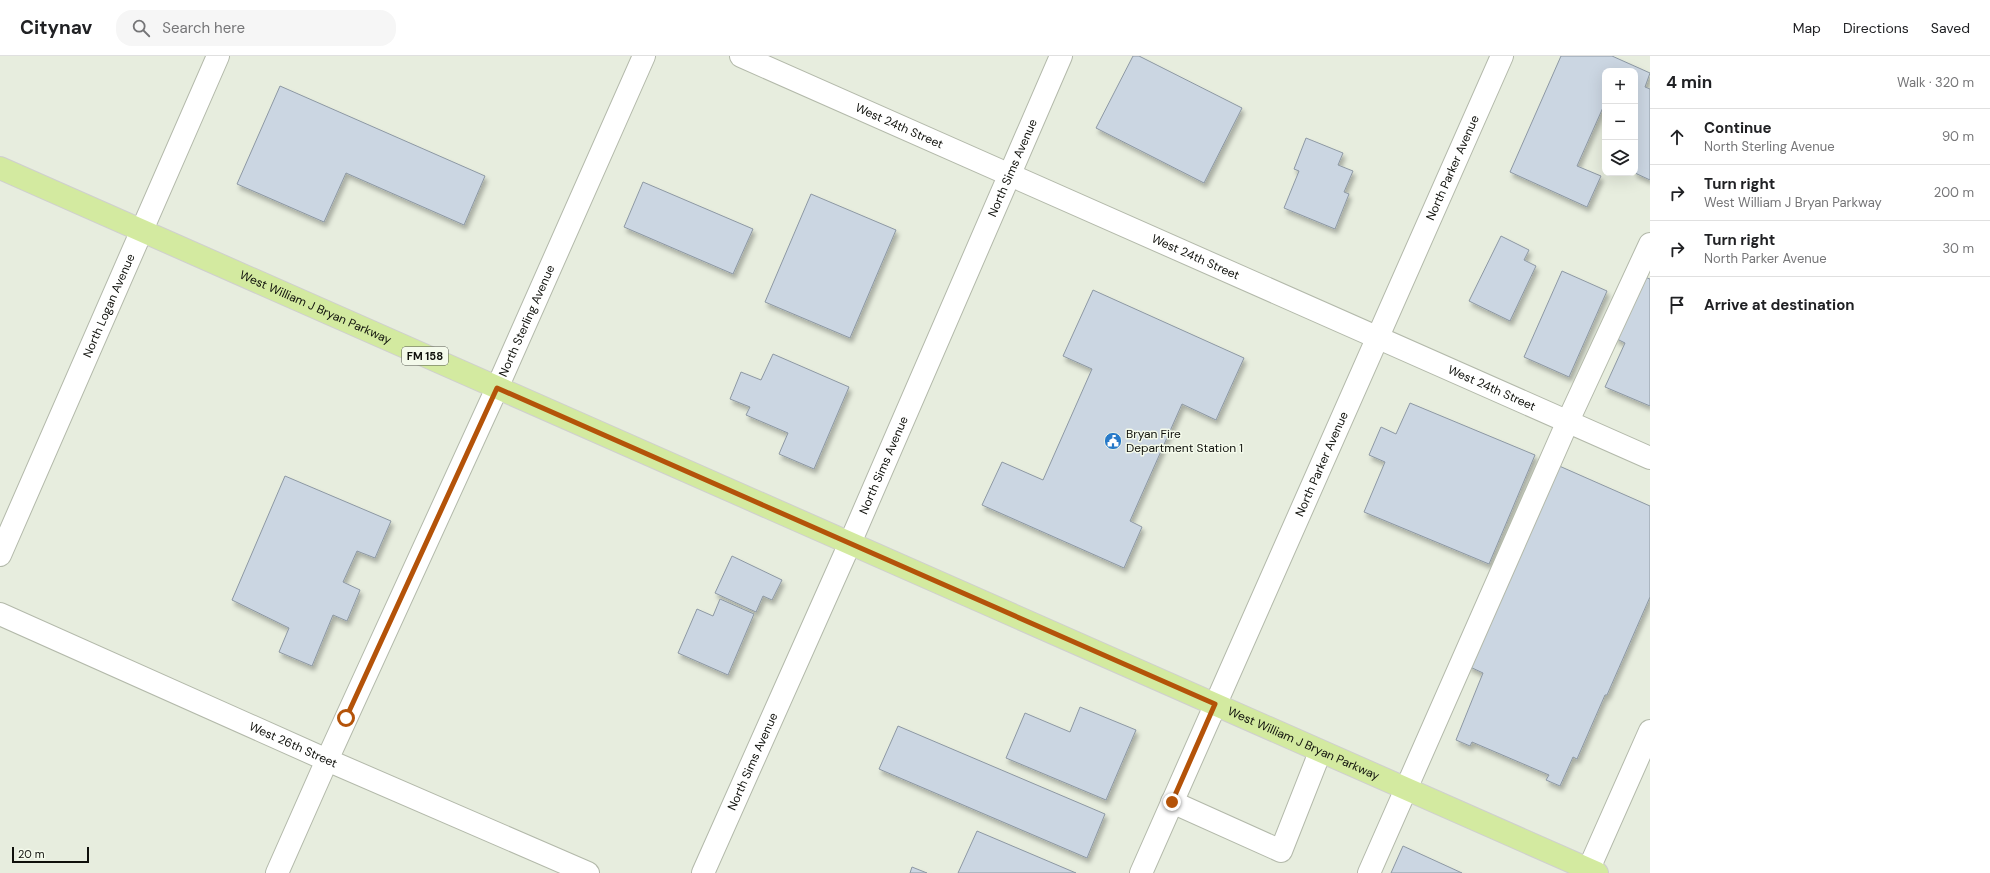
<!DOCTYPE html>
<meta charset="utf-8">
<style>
body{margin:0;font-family:"DM Sans",sans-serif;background:#f6f6f6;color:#202124}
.controls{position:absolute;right:12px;top:12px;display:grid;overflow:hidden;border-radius:8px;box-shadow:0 4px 16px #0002}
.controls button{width:36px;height:36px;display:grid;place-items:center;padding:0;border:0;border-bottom:1px solid #e0e0e0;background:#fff;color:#202124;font:20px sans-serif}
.scale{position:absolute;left:12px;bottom:10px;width:77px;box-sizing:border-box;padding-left:4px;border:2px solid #0f100b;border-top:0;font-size:11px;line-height:14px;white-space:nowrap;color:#0f100b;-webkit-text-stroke:3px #f4faeb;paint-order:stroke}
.stop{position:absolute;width:12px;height:12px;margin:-9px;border:3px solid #b45309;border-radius:50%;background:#fff}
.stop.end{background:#b45309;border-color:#fff;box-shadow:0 1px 4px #0008}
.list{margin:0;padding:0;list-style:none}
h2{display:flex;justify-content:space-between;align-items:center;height:52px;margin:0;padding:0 16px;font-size:17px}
h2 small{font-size:13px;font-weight:400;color:#757577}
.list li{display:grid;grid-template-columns:26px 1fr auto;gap:12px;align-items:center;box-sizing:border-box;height:56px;padding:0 16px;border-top:1px solid #e0e0e0}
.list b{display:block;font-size:15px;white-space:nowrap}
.list p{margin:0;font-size:13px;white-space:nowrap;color:#757577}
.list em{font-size:13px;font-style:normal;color:#757577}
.icon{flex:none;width:22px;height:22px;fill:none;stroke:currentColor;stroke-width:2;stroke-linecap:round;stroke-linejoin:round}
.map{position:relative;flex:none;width:1650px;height:817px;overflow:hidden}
header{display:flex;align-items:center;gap:24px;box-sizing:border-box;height:56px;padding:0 20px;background:#fff;border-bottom:1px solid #e0e0e0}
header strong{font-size:19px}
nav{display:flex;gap:22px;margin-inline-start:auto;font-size:14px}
.search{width:280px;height:36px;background:#f6f6f6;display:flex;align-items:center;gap:10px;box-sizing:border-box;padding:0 14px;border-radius:16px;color:#757577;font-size:15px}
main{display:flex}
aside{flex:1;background:#fff}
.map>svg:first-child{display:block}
</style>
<header>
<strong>Citynav</strong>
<div class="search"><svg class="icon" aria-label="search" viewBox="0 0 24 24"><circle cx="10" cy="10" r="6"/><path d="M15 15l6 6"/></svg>Search here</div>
<nav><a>Map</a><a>Directions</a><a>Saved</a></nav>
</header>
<main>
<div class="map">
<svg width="1650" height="817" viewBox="0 0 1650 817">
<defs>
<filter id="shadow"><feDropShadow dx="2.5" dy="4.5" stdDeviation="2" flood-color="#0004"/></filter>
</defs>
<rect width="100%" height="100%" fill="#e7edde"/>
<g fill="#cbd6e2" stroke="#8d98a3" filter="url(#shadow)">
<polygon points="1133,0 1139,0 1242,52 1204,127 1096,72"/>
<polygon points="1561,0 1612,0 1650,17 1645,31 1650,33 1650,124 1635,117 1636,49 1635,15 1605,15 1605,47 1577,110 1601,120 1587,151 1510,116"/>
<polygon points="280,30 485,120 464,169 346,117 324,166 237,128"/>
<polygon points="1306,82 1343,97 1338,109 1353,115 1344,136 1349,138 1335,173 1284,152 1299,115 1294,113"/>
<polygon points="643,126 753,173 733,218 624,171"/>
<polygon points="811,138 896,174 850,282 765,246"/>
<polygon points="1501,180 1529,194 1524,204 1536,210 1510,265 1469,245"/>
<polygon points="1562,215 1607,235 1569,321 1524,301"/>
<polygon points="1642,220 1650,223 1650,350 1605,331 1625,287 1615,282"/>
<polygon points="1093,234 1244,302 1216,364 1182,348 1130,465 1142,471 1124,512 982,449 1002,406 1043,424 1092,313 1063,300"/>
<polygon points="773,298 849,331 814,413 779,398 788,377 746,359 750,351 730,343 741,316 761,324"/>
<polygon points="1410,347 1535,399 1489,508 1364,456 1385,406 1369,399 1381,371 1396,378"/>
<polygon points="1557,409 1650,450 1650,541 1607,639 1605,639 1577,703 1573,701 1560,730 1546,724 1549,719 1472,686 1470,690 1456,684 1483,617 1468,610"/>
<polygon points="285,420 391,465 375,502 357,495 343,526 360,534 347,565 333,559 312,610 279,596 289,572 232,544"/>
<polygon points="732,500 782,524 772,544 763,540 756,556 715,537"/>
<polygon points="720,543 754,558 728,619 678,597 697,553 713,560"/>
<polygon points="1080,651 1136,674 1106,744 1006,702 1025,657 1070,676"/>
<polygon points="898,670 1105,758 1087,802 879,713"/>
<polygon points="977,775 1076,817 958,817"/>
<polygon points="1403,790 1462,817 1391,817"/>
<polygon points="912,811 927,817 910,817"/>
</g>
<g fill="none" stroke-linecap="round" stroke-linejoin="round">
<defs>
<g id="minor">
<path id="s1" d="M741,0L1650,402"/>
<path id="s2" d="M0,499L218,0"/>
<path id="s3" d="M0,558L327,704L588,817"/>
<polyline points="1172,746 1281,795 1320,696"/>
<path id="s4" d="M277,817L327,704L497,332L644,0"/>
<path id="s5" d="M703,817L850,487L1061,0"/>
<path id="s6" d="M1141,817L1502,0"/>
<polyline points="1369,817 1568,365 1650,188"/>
<polyline points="1587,817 1650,675"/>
</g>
<g id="major">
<path id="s7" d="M0,112L1597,817"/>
</g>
</defs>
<use href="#minor" stroke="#b3b9aa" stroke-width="24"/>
<use href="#major" stroke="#cfcfce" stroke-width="24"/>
<use href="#minor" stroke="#fff" stroke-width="22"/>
<use href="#major" stroke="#d3eaa0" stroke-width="22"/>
</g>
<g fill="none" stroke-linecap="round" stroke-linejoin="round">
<polyline stroke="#b45309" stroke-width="5" points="346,662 497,332 1215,648 1172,746"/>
</g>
<defs>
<symbol id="civic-disc" viewBox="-11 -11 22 22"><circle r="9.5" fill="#287ac9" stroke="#f4faeb"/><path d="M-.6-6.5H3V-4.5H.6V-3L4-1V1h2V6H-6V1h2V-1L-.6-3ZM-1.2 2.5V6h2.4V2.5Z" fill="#fff"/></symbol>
</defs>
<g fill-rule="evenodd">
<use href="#civic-disc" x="1103" y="375" width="20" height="20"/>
</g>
<g text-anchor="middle" stroke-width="3" stroke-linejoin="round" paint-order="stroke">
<rect fill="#f4faeb" stroke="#54564e" stroke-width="1" x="402" y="291" width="46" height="18" rx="3"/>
<g font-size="11" font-weight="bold" fill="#0f100b">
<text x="425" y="304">FM 158</text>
</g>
<g font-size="12" fill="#0f100b" stroke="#f4faeb">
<text dy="4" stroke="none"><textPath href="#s1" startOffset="173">West 24th Street</textPath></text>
<text dy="4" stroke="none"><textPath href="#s5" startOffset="770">North Sims Avenue</textPath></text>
<text dy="4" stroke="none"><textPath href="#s6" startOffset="771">North Parker Avenue</textPath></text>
<text dy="4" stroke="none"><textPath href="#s1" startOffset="497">West 24th Street</textPath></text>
<text dy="4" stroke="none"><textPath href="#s2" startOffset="272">North Logan Avenue</textPath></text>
<text dy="4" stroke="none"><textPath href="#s7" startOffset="345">West William J Bryan Parkway</textPath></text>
<text dy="4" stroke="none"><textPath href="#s4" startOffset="606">North Sterling Avenue</textPath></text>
<text dy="4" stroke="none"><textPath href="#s1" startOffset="821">West 24th Street</textPath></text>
<text dy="4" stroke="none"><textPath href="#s6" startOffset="447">North Parker Avenue</textPath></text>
<text dy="4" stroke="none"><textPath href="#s5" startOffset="446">North Sims Avenue</textPath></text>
<text dy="4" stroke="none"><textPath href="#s7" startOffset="1425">West William J Bryan Parkway</textPath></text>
<text dy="4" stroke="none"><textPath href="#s3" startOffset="321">West 26th Street</textPath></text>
<text dy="4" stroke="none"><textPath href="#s5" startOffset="122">North Sims Avenue</textPath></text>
</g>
<g font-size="12" fill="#0f100b" stroke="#f4faeb" text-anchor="start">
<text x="1126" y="382">Bryan Fire<tspan x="1126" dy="14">Department Station 1</tspan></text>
</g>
</g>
</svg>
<div class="controls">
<button>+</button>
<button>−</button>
<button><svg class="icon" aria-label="layers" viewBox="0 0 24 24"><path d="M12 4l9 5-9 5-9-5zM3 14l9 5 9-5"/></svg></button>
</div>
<div class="scale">20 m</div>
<div class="stop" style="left:346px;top:662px"></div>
<div class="stop end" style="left:1172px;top:746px"></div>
</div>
<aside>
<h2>4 min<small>Walk · 320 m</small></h2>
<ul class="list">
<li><svg class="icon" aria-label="ahead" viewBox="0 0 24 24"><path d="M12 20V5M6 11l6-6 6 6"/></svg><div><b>Continue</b><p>North Sterling Avenue</p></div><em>90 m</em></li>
<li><svg class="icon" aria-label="right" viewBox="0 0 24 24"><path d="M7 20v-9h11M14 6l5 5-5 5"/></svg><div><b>Turn right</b><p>West William J Bryan Parkway</p></div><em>200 m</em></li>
<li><svg class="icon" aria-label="right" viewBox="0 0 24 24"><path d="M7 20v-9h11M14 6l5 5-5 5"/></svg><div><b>Turn right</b><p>North Parker Avenue</p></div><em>30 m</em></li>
<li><svg class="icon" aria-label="arrive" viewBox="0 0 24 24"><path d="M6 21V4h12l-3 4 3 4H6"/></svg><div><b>Arrive at destination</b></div></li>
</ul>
</aside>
</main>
